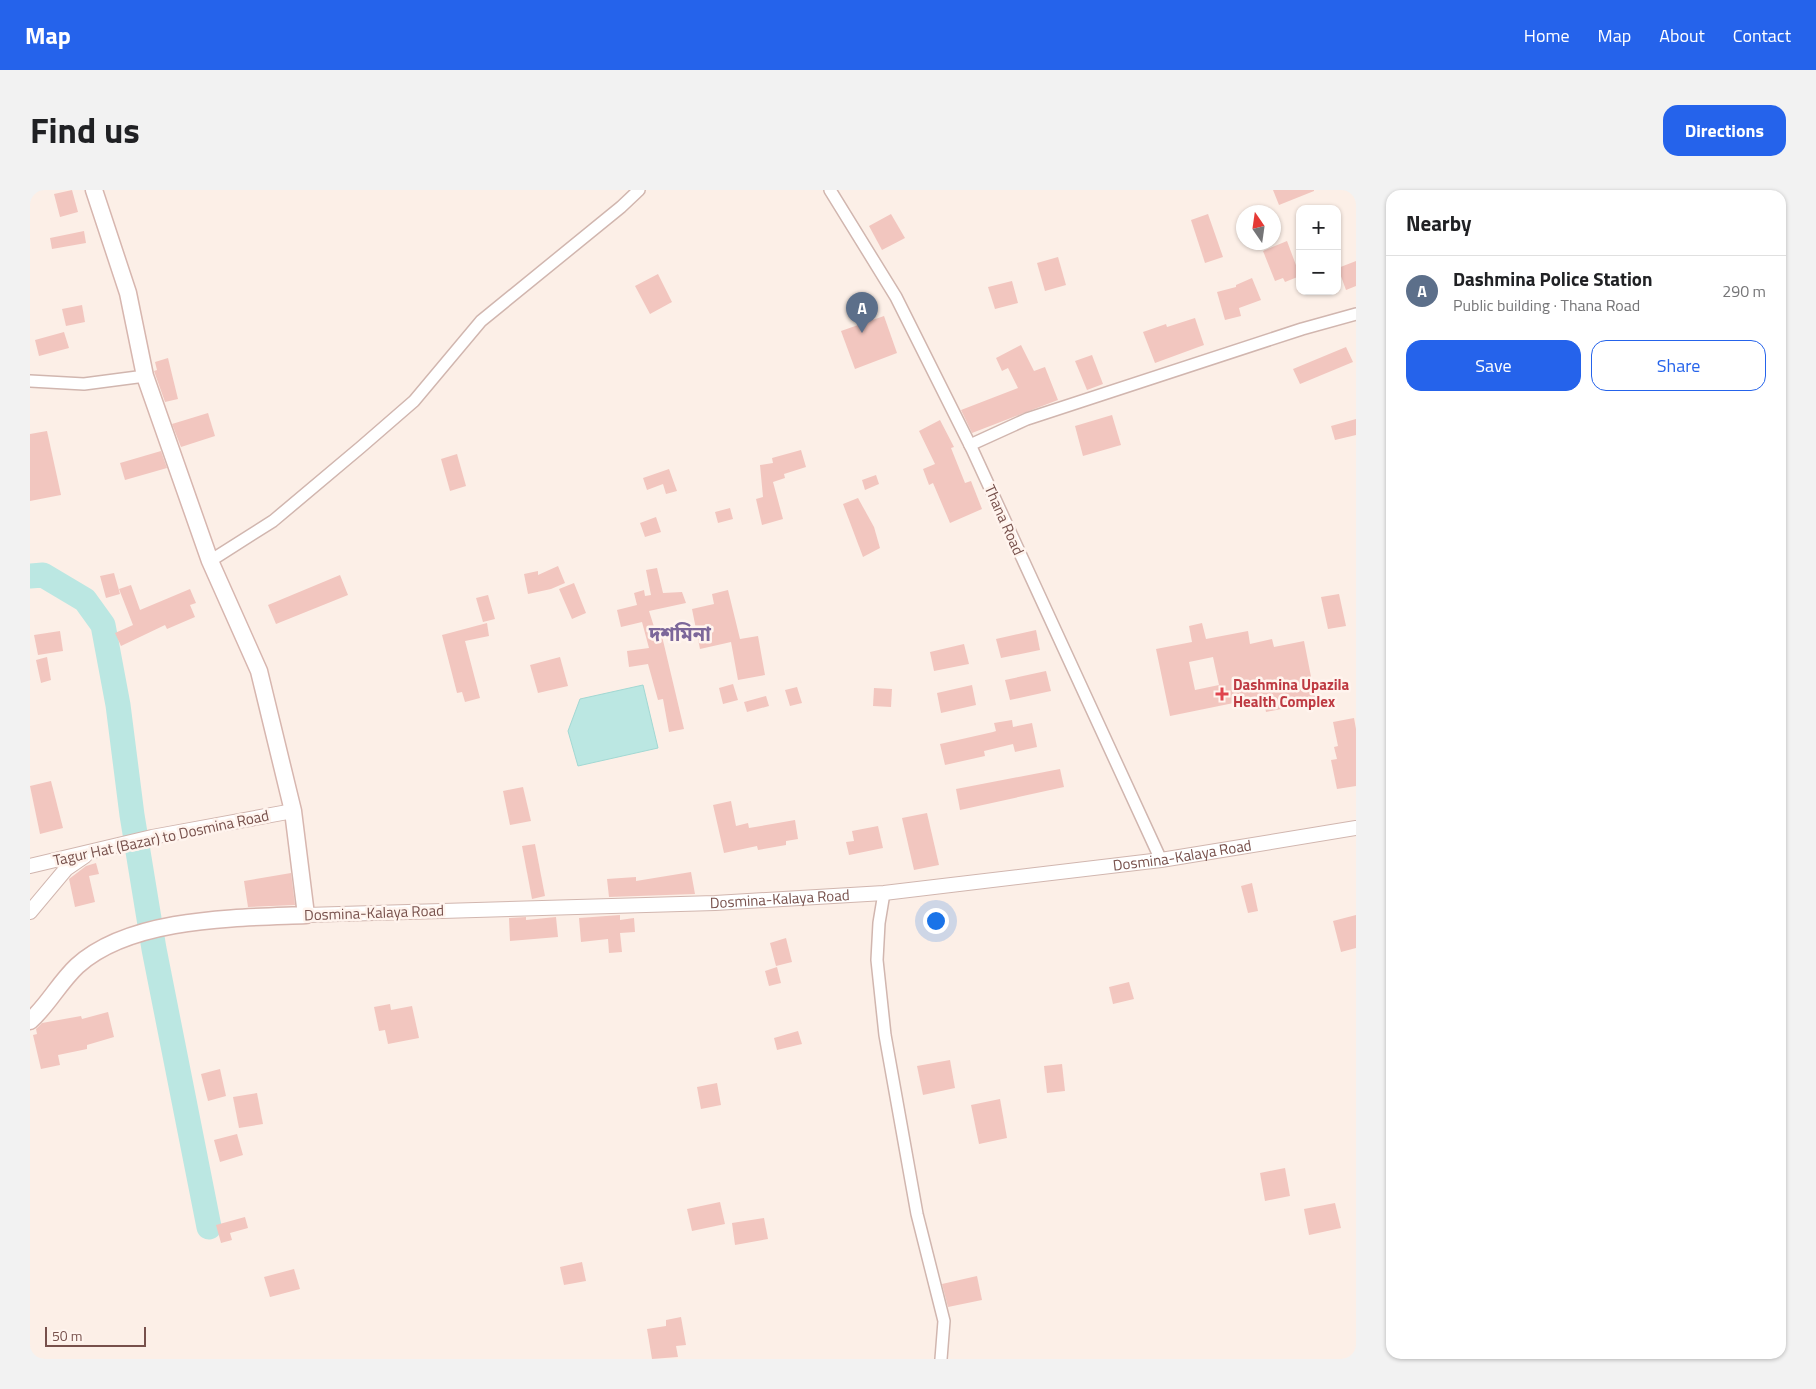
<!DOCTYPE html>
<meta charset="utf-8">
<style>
body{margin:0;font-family:"Titillium Web","Noto Sans Bengali",sans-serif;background:#f2f2f2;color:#202124}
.controls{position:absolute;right:15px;top:15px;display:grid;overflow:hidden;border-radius:10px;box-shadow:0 1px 4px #0004}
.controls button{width:45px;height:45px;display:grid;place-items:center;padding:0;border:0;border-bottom:1px solid #e0e0e0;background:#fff;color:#202124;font:25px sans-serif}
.compass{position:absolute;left:1206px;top:15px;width:45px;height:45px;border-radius:50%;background:#fff;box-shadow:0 1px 4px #0004;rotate:347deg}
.scale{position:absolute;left:15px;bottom:12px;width:101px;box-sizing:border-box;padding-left:5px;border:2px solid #77504b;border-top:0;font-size:14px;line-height:18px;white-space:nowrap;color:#77504b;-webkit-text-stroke:4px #fff4ee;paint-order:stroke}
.you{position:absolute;left:905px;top:730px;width:18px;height:18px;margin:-12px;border:4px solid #fff;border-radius:50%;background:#1a73e8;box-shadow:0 0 0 8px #1a73e833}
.badge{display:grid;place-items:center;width:32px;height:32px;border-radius:50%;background:#2563eb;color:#fff;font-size:16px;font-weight:700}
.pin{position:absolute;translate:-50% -41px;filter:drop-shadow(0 1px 2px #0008)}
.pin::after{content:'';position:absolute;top:26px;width:18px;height:15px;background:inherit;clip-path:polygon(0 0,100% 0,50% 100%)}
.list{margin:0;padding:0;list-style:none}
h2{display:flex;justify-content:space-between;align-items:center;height:65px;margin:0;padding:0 20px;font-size:21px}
h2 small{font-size:16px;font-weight:400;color:#757577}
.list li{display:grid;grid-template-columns:32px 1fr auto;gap:15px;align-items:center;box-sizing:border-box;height:70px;padding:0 20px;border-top:1px solid #e0e0e0}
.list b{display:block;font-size:19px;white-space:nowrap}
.list p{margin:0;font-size:16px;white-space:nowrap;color:#757577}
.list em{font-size:16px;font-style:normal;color:#757577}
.actions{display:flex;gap:10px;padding:15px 20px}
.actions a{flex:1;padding:11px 0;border:1px solid #2563eb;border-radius:15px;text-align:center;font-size:18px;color:#2563eb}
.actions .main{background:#2563eb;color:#fff}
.map{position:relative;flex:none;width:1326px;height:1169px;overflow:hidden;border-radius:15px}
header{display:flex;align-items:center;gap:30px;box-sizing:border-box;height:70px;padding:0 25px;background:#2563eb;color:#fff}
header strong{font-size:24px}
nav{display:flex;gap:28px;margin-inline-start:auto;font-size:18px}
.intro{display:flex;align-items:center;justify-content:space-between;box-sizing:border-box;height:120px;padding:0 30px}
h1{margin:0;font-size:35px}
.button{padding:12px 22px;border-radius:15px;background:#2563eb;color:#fff;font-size:18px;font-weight:700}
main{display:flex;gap:30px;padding:0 30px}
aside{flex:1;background:#fff;border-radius:15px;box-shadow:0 1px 4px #0004}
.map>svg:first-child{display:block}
</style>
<header>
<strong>Map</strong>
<nav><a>Home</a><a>Map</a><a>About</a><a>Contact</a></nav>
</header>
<div class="intro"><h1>Find us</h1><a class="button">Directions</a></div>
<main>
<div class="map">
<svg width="1326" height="1169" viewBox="0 0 1326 1169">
<rect width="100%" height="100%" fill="#fcefe7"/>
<polygon fill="#bbe7e2" stroke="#a2d8d3" points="613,495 628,558 548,576 538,541 550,509"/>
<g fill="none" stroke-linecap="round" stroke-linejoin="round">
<polyline stroke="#bbe7e2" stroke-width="25" points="0,386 13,385 55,410 73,435 88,515 102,625 124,759 179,1037"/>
</g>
<g fill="#f2c6bf" fill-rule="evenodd">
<polygon points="42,0 48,22 30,27 24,4"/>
<polygon points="1243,0 1284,0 1284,1 1249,15"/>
<polygon points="861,24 875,48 852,60 839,36"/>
<polygon points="1178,24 1193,67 1175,73 1161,30"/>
<polygon points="54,41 56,53 22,59 20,48"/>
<polygon points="1257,51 1270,86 1255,92 1253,88 1245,91 1233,61"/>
<polygon points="1028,67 1036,95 1015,101 1007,73"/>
<polygon points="1326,71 1326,96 1316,100 1308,78"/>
<polygon points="628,84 642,112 620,124 605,96"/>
<polygon points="1222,88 1231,110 1209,118 1211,126 1195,130 1187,102 1206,97 1206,95"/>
<polygon points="982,91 988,113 965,119 958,97"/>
<polygon points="52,115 55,132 36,136 32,119"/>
<polygon points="854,126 867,163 825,179 811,141"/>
<polygon points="1165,128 1174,155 1125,173 1113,142 1136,134 1137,137"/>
<polygon points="34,142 39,158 9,166 5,150"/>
<polygon points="991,155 1004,181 1015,177 1028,210 942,243 931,220 988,198 978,178 972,181 966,168"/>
<polygon points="1316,157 1323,172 1270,194 1263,179"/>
<polygon points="1062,165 1073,194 1057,200 1045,171"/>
<polygon points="138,168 148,209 135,212 124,181 127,180 125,172"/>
<polygon points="178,223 185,246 151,257 142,234"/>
<polygon points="1082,225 1091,255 1053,266 1045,236"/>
<polygon points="1326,229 1326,245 1305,250 1301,236"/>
<polygon points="910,230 924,257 921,258 935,293 941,291 952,319 920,333 903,293 899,295 893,279 905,274 889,241"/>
<polygon points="17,241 31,305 0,311 0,244"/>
<polygon points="771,260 776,277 754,284 755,288 743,292 753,329 732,335 726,309 733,307 730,275 743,273 742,268"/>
<polygon points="131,261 137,278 95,290 90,273"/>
<polygon points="427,264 436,296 420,301 411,269"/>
<polygon points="639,279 647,301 636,304 633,294 617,300 613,288"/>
<polygon points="846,285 849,294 835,300 832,290"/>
<polygon points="828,308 844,337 850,358 833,367 813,314"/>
<polygon points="700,318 703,329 688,333 685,322"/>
<polygon points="626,327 631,342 615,347 610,333"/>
<polygon points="528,376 535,393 521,399 498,404 494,384 508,381 508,385"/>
<polygon points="627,378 633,403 652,402 656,413 619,421 626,443 631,442 654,539 639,542 633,509 628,510 618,474 599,477 597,461 619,458 612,432 591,437 587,420 607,415 604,403 614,400 615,406 621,405 616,380"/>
<polygon points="84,383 90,404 76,408 70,386"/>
<polygon points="310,385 318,405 246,434 238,415"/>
<polygon points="544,393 556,423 542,429 529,399"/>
<polygon points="101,395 110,420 160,399 166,413 160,415 165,427 137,439 135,435 91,456 85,443 103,435 89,399"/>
<polygon points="698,400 710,449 728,446 735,485 708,490 701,452 670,459 662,419 684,414 682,404"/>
<polygon points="1309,404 1316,436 1298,439 1291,407"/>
<polygon points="458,405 465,429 453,432 446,408"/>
<polygon points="457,433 459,446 435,451 450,508 435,512 432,502 427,503 412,445"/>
<path d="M1172,433L1176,449L1218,441L1220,454L1242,449L1244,457L1274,451L1286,512L1236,522L1233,507L1140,526L1126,459L1162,452L1159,436ZM1183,467L1189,495L1165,500L1159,472Z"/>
<polygon points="1006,440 1010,460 971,468 966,449"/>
<polygon points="30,441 33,461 8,465 4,445"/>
<polygon points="934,454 939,474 904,481 900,462"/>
<polygon points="17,467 21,490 11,493 6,470"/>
<polygon points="530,467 538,496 508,503 500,475"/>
<polygon points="1016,481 1021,501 980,510 975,490"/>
<polygon points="703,494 708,510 693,514 689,498"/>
<polygon points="942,495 946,515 911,523 907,503"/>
<polygon points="767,497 772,513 760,516 755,500"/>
<polygon points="844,498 862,499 861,517 843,516"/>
<polygon points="736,506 739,516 717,522 714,512"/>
<polygon points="1324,528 1326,539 1326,596 1307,599 1301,570 1307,569 1304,557 1308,556 1303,532"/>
<polygon points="982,530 983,537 1002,533 1007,557 985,562 983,554 954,561 955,566 915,575 910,554 963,542 966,541 964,533"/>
<polygon points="1030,579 1034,597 930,620 926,599"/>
<polygon points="21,591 33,638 10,644 0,596"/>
<polygon points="493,597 501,631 480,635 473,601"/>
<polygon points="701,611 706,636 718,633 719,638 765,630 768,649 756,651 756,655 728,660 727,656 694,663 683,615"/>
<polygon points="897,623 909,675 884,680 872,628"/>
<polygon points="848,636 853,658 819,665 816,652 824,651 822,641"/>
<polygon points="505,654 515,706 502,709 492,656"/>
<polygon points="66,673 69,684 59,686 65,712 45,717 39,689 56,676"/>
<polygon points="661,682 665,704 579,707 577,689 606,687 606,691"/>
<polygon points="261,683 265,715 218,717 214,691"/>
<polygon points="1222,693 1228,721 1218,723 1211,696"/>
<polygon points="590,725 590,730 604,728 605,742 590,743 592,762 579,763 578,749 551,752 549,728"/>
<polygon points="1326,725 1326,758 1311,762 1303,731"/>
<polygon points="496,727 496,730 526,727 528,747 480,751 479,728"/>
<polygon points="756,748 762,772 746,776 740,753"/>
<polygon points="747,777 751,793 739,796 735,781"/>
<polygon points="1099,792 1104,809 1083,814 1079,797"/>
<polygon points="360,814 361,820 382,816 389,848 358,854 355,840 349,841 344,817"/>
<polygon points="78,822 84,847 57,855 57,859 28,865 30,875 11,879 3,845 7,844 6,839 12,833 51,826 52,829"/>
<polygon points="768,841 772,854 747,860 744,848"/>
<polygon points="920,870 925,898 893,905 887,876"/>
<polygon points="1032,874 1035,901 1017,903 1014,876"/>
<polygon points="190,879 196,906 178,911 171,884"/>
<polygon points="687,893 691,915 671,919 667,897"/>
<polygon points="227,903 233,934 209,938 203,907"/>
<polygon points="970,909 977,948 949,954 941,915"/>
<polygon points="207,944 213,965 190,972 184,950"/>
<polygon points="1255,978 1260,1006 1235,1011 1230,983"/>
<polygon points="690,1012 695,1034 662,1041 657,1019"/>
<polygon points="1305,1013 1311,1038 1279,1045 1274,1019"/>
<polygon points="215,1027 218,1038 200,1043 202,1050 191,1053 186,1035"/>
<polygon points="734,1028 738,1049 705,1055 702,1033"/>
<polygon points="552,1072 556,1091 534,1095 530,1077"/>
<polygon points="264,1079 270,1099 240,1107 234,1087"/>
<polygon points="947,1086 952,1110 918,1117 912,1094"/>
<polygon points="651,1127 656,1155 646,1156 648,1167 622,1169 617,1139 636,1136 636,1130"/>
</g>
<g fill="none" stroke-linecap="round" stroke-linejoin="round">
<defs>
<g id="minor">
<polyline points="800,0 866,107 942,259 1131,670"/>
<polyline points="0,191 54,194 115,186"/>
<polyline points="940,255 997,229 1272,139 1326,124"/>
<polyline points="180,371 243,331 331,257 384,211 451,131 591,17 609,0"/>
<polyline points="854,703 849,733 847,770 855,845 887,1024 914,1131 911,1169"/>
</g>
<g id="tertiary">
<polyline points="0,676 122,647 263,621"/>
<polyline points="0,722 36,679 55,666"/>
<path id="s1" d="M276,725L685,713L854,703L1131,670L1326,638"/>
</g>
<path id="secondary" d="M0,831C18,815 29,793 47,776C101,727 207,728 276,725L263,621L229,481L180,371L115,186L98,103L64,0"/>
</defs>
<use href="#minor" stroke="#d1b6af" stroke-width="14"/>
<use href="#tertiary" stroke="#d1b6af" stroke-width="16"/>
<use href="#secondary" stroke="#d7b6af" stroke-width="19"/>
<use href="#minor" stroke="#fff" stroke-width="11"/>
<use href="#tertiary" stroke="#fff" stroke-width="14"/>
<use href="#secondary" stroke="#fff" stroke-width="16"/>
</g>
<path fill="#e0444e" stroke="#fff4ee" stroke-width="2" d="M1189.5 496.5h5v5h5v5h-5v5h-5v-5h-5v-5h5z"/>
<g text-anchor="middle" stroke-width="5" stroke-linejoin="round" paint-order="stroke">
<g font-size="15" fill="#77504b" stroke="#fff4ee">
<text transform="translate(974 330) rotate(66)" y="5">Thana Road</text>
<text transform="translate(131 648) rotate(-12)" y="5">Tagur Hat (Bazar) to Dosmina Road</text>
<text dy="5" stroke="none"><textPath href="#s1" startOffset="879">Dosmina-Kalaya Road</textPath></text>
<text dy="5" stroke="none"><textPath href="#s1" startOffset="474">Dosmina-Kalaya Road</textPath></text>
<text transform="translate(344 723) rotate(-2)" y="5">Dosmina-Kalaya Road</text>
</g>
<g font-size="15" font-weight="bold" fill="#be3a42" stroke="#fff4ee" text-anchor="start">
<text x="1203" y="500">Dashmina Upazila<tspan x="1203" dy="17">Health Complex</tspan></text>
</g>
<g font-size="20" font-weight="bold" fill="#7c679a" stroke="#fff4ee">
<text x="650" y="451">দশমিনা</text>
</g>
</g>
</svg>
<div class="controls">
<button>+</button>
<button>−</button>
</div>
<svg class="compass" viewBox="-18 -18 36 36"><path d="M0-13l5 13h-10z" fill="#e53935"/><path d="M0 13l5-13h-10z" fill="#757577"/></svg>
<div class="scale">50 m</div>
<div class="you"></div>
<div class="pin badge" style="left:832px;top:143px;background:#5c6f8a">A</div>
</div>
<aside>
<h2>Nearby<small></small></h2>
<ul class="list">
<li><span class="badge" style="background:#5c6f8a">A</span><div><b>Dashmina Police Station</b><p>Public building · Thana Road</p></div><em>290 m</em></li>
</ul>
<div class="actions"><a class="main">Save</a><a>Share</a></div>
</aside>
</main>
